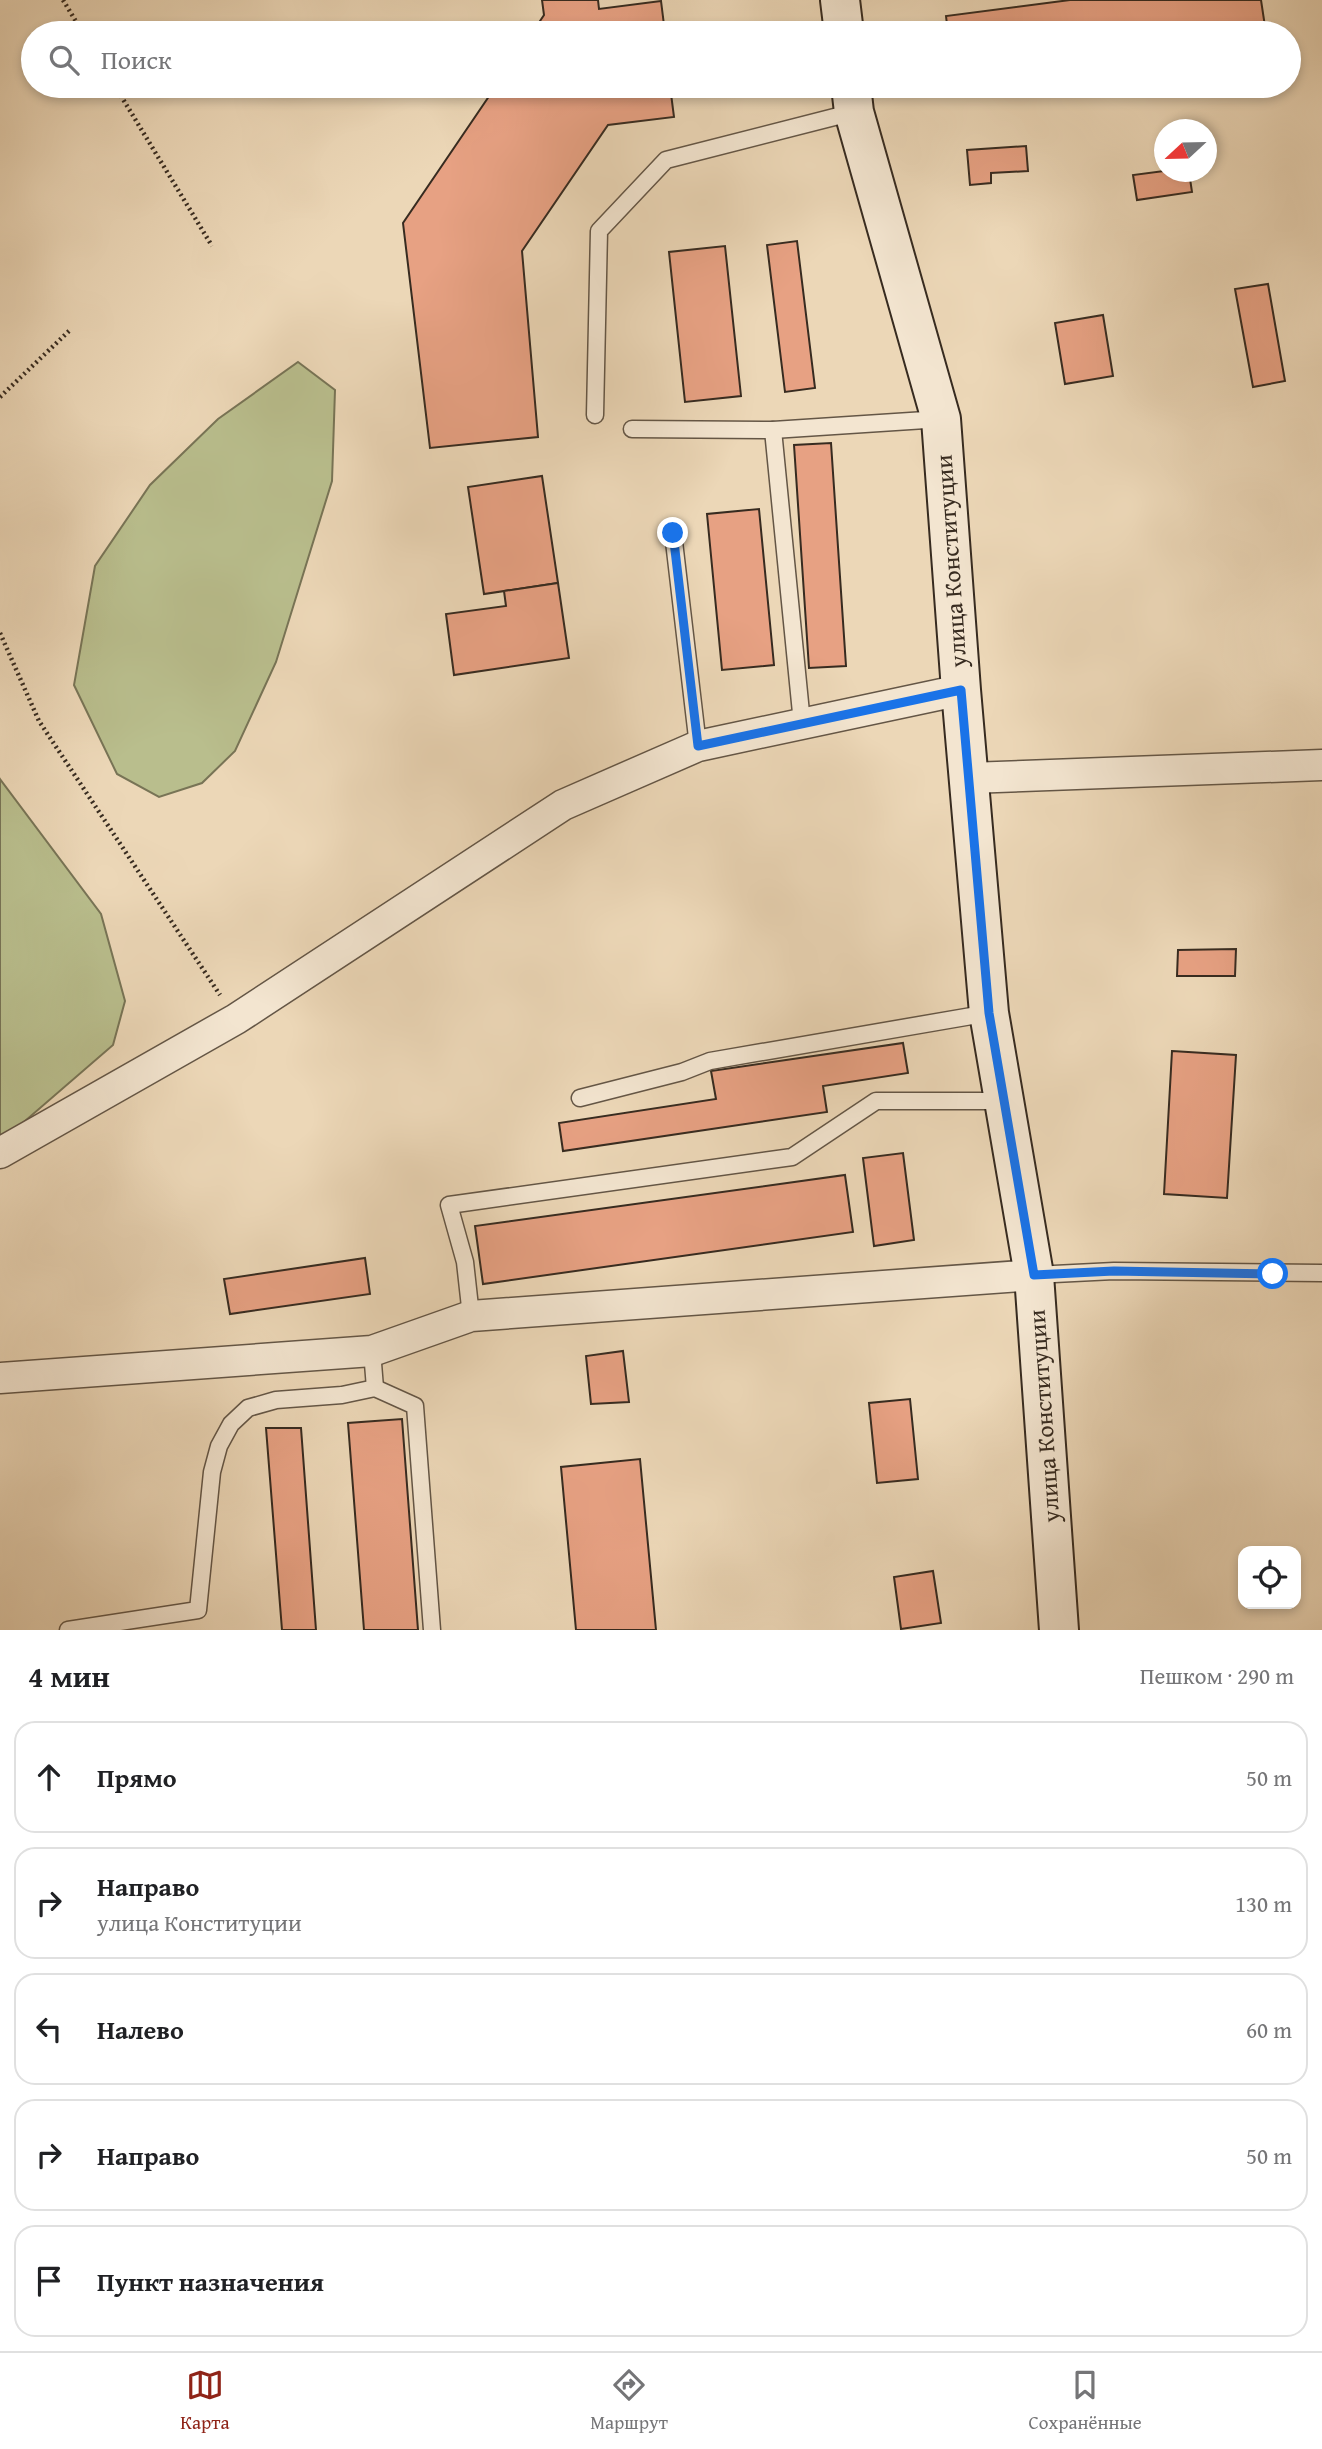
<!DOCTYPE html>
<html lang="ru">
<meta charset="utf-8">
<style>
body{margin:0;font-family:"Gentium Book Plus",serif;background:#f6f6f6;color:#202124}
.controls{position:absolute;right:21px;bottom:21px;display:grid;overflow:hidden;border-radius:14px;box-shadow:0 4px 10px #0003}
.controls button{width:63px;height:63px;display:grid;place-items:center;padding:0;border:0;border-bottom:2px solid #e0e0e0;background:#fff;color:#202124;font:35px sans-serif}
.compass{position:absolute;left:1154px;top:119px;width:63px;height:63px;border-radius:50%;background:#fff;box-shadow:0 4px 10px #0003;rotate:248deg}
.stop{position:absolute;width:21px;height:21px;margin:-16px;border:5px solid #1a73e8;border-radius:50%;background:#fff}
.stop.end{background:#1a73e8;border-color:#fff;box-shadow:0 2px 7px #0008}
.list{margin:0;padding:0;list-style:none}
h2{display:flex;justify-content:space-between;align-items:center;height:91px;margin:0;padding:0 28px;font-size:30px}
h2 small{font-size:23px;font-weight:400;color:#757577}
.list li{display:grid;grid-template-columns:46px 1fr auto;gap:21px;align-items:center;box-sizing:border-box;height:112px;margin:0 14px 14px;padding:0 14px;border:2px solid #e0e0e0;border-radius:21px}
.list b{display:block;font-size:26px;white-space:nowrap}
.list p{margin:0;font-size:23px;white-space:nowrap;color:#757577}
.list em{font-size:23px;font-style:normal;color:#757577}
.icon{flex:none;width:38px;height:38px;fill:none;stroke:currentColor;stroke-width:2;stroke-linecap:round;stroke-linejoin:round}
.map{position:relative;flex:none;width:1322px;height:1630px;overflow:hidden}
.search{position:absolute;background:#fff;box-shadow:0 4px 10px #0003;left:21px;right:21px;top:21px;height:77px;display:flex;align-items:center;gap:18px;box-sizing:border-box;padding:0 24px;border-radius:38px;color:#757577;font-size:26px}
.sheet{height:721px;background:#fff}
nav{display:flex;justify-content:space-around;align-items:center;box-sizing:border-box;height:98px;border-top:2px solid #e0e0e0;background:#fff;font-size:19px;color:#757577}
nav a{display:grid;justify-items:center;gap:4px}
nav .on{color:#8f2418}
.map>svg:first-child{display:block}
</style>
<div class="map">
<svg width="1322" height="1630" viewBox="0 0 1322 1630">
<rect width="100%" height="100%" fill="#ecd7b7"/>
<filter id="stains"><feTurbulence type="fractalNoise" baseFrequency=".00286" numOctaves="4"/><feColorMatrix values="0 0 0 0 .2 0 0 0 0 .09 0 0 0 0 .02 0 0 0 .5 -.17"/></filter>
<radialGradient id="worn" r=".72"><stop offset=".6" stop-color="#630" stop-opacity="0"/><stop offset="1" stop-color="#630" stop-opacity=".3"/></radialGradient>
<g fill="#b9be8d" stroke="#787456" stroke-width="2">
<polygon points="298,362 335,390 332,481 276,662 235,751 202,783 159,797 117,774 74,685 95,566 150,485 218,419"/>
<polygon points="0,779 101,914 125,1001 113,1045 10,1134 0,1139"/>
</g>
<g fill="#e7a183" stroke="#372b20" stroke-width="2">
<polygon points="542,0 598,0 599,9 661,1 665,33 532,33 544,15"/>
<polygon points="1070,0 1261,0 1266,33 948,33 946,16"/>
<polygon points="496,86 670,86 674,117 608,125 522,251 538,437 430,448 403,223"/>
<polygon points="1026,146 1028,171 991,173 991,183 970,185 967,150"/>
<polygon points="1164,171 1189,172 1192,192 1137,200 1133,175"/>
<polygon points="797,241 815,388 785,392 767,245"/>
<polygon points="725,246 741,396 685,402 669,252"/>
<polygon points="1268,284 1285,381 1253,387 1235,289"/>
<polygon points="1103,315 1113,376 1065,384 1055,323"/>
<polygon points="831,443 846,666 809,668 794,445"/>
<polygon points="542,476 558,583 484,594 468,487"/>
<polygon points="759,509 774,665 722,670 707,514"/>
<polygon points="558,583 569,658 454,675 446,614 506,606 504,591"/>
<polygon points="1236,949 1235,976 1177,976 1178,950"/>
<polygon points="903,1043 908,1073 823,1086 827,1112 563,1151 559,1123 716,1099 711,1071"/>
<polygon points="1172,1051 1236,1055 1227,1198 1164,1194"/>
<polygon points="903,1153 914,1240 874,1246 863,1158"/>
<polygon points="845,1175 853,1232 483,1284 475,1226"/>
<polygon points="365,1258 370,1294 230,1314 224,1279"/>
<polygon points="623,1351 629,1402 591,1404 586,1356"/>
<polygon points="910,1399 918,1479 877,1483 869,1403"/>
<polygon points="402,1419 418,1630 364,1630 348,1423"/>
<polygon points="266,1428 301,1428 316,1630 282,1630"/>
<polygon points="640,1459 656,1630 576,1630 561,1467"/>
<polygon points="933,1571 941,1623 901,1629 894,1577"/>
</g>
<g fill="none" stroke-linecap="round" stroke-linejoin="round">
<defs>
<g id="lane">
<polyline points="595,415 599,231 666,160 854,112"/>
<polyline points="632,429 773,430 941,419"/>
<polyline points="773,430 802,723"/>
<polyline points="673,533 698,746"/>
<polyline points="580,1098 682,1072 710,1061 989,1013"/>
<polyline points="1034,1275 1114,1271 1322,1273"/>
<polyline points="471,1316 465,1262 449,1205 792,1157 876,1101 1003,1101"/>
<polyline points="372,1351 375,1388"/>
<polyline points="68,1630 198,1610 212,1472 219,1446 231,1424 248,1408 276,1400 342,1395 375,1388 415,1406 432,1630"/>
</g>
<g id="street">
<polyline points="969,778 1322,765"/>
<polyline points="0,1153 236,1019 563,805 698,746 961,690"/>
<polyline points="0,1378 372,1351 471,1316 1034,1275"/>
</g>
<g id="secondary">
<polyline points="840,0 844,33"/>
<polyline points="851,86 854,112 941,419 961,690 989,1013 1034,1275 1059,1630"/>
</g>
</defs>
<use href="#lane" stroke="#645646" stroke-width="19"/>
<use href="#street" stroke="#645646" stroke-width="33"/>
<use href="#secondary" stroke="#372b20" stroke-width="42"/>
<g stroke="#372b20" stroke-width="4.5" stroke-dasharray="2 3.5" stroke-linecap="butt">
<polyline points="63,0 83,33"/>
<polyline points="115,86 212,246"/>
<polyline points="0,397 69,331"/>
<polyline points="0,633 39,721 220,995"/>
</g>
<use href="#lane" stroke="#f3e5d0" stroke-width="16"/>
<use href="#street" stroke="#f3e5d0" stroke-width="30"/>
<use href="#secondary" stroke="#f3e5d0" stroke-width="38"/>
</g>
<g fill="none" stroke-linecap="round" stroke-linejoin="round">
<polyline stroke="#1a73e8" stroke-width="9" points="673,533 698,746 961,690 989,1013 1034,1275 1114,1271 1273,1274"/>
</g>
<g text-anchor="middle" stroke-width="5" stroke-linejoin="round" paint-order="stroke">
<g font-size="24" fill="#372b20" stroke="#f3e5d0">
<text transform="translate(951 561) rotate(-94)" y="8">улица Конституции</text>
<text transform="translate(1044 1416) rotate(-94)" y="8">улица Конституции</text>
</g>
</g>
<rect width="100%" height="100%" filter="url(#stains)"/>
<rect width="100%" height="100%" fill="url(#worn)"/>
</svg>
<div class="controls">
<button><svg class="icon" aria-label="locate" viewBox="0 0 24 24"><circle cx="12" cy="12" r="6"/><path d="M12 2v4M12 18v4M2 12h4M18 12h4"/></svg></button>
</div>
<svg class="compass" viewBox="-18 -18 36 36"><path d="M0-13l5 13h-10z" fill="#e53935"/><path d="M0 13l5-13h-10z" fill="#757577"/></svg>
<div class="stop" style="left:1273px;top:1274px"></div>
<div class="stop end" style="left:673px;top:533px"></div>
<div class="search"><svg class="icon" aria-label="search" viewBox="0 0 24 24"><circle cx="10" cy="10" r="6"/><path d="M15 15l6 6"/></svg>Поиск</div>
</div>
<section class="sheet">
<h2>4 мин<small>Пешком · 290 m</small></h2>
<ul class="list">
<li><svg class="icon" aria-label="ahead" viewBox="0 0 24 24"><path d="M12 20V5M6 11l6-6 6 6"/></svg><div><b>Прямо</b></div><em>50 m</em></li>
<li><svg class="icon" aria-label="right" viewBox="0 0 24 24"><path d="M7 20v-9h11M14 6l5 5-5 5"/></svg><div><b>Направо</b><p>улица Конституции</p></div><em>130 m</em></li>
<li><svg class="icon" aria-label="left" viewBox="0 0 24 24"><path d="M17 20v-9H6M10 6l-5 5 5 5"/></svg><div><b>Налево</b></div><em>60 m</em></li>
<li><svg class="icon" aria-label="right" viewBox="0 0 24 24"><path d="M7 20v-9h11M14 6l5 5-5 5"/></svg><div><b>Направо</b></div><em>50 m</em></li>
<li><svg class="icon" aria-label="arrive" viewBox="0 0 24 24"><path d="M6 21V4h12l-3 4 3 4H6"/></svg><div><b>Пункт назначения</b></div></li>
</ul>
</section>
<nav>
<a class="on"><svg class="icon" aria-label="map" viewBox="0 0 24 24"><path d="M3 6l6-2 6 2 6-2v14l-6 2-6-2-6 2zM9 4v14M15 6v14"/></svg>Карта</a>
<a><svg class="icon" aria-label="directions" viewBox="0 0 24 24"><path d="M12 3l9 9-9 9-9-9zM9 14v-3h6M13 9l2 2-2 2"/></svg>Маршрут</a>
<a><svg class="icon" aria-label="saved" viewBox="0 0 24 24"><path d="M7 4h10v16l-5-4-5 4z"/></svg>Сохранённые</a>
</nav>
